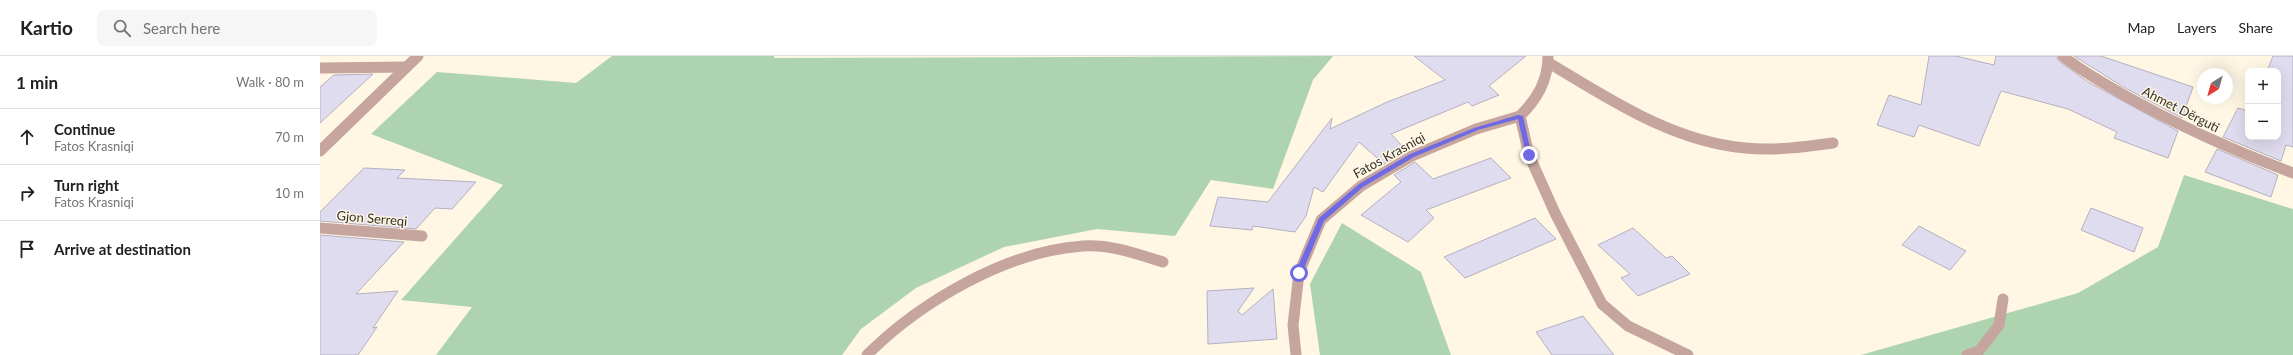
<!DOCTYPE html>
<meta charset="utf-8">
<style>
body{margin:0;font-family:Lato,sans-serif;background:#f6f6f6;color:#202124}
.controls{position:absolute;right:12px;top:12px;display:grid;overflow:hidden;border-radius:8px;box-shadow:0 4px 16px #0002}
.controls button{width:36px;height:36px;display:grid;place-items:center;padding:0;border:0;border-bottom:1px solid #e0e0e0;background:#fff;color:#202124;font:20px sans-serif}
.compass{position:absolute;left:1877px;top:12px;width:36px;height:36px;border-radius:50%;background:#fff;box-shadow:0 4px 16px #0002;rotate:217deg}
.stop{position:absolute;width:12px;height:12px;margin:-9px;border:3px solid #6f6ae4;border-radius:50%;background:#fff}
.stop.end{background:#6f6ae4;border-color:#fff;box-shadow:0 1px 4px #0008}
.list{margin:0;padding:0;list-style:none}
h2{display:flex;justify-content:space-between;align-items:center;height:52px;margin:0;padding:0 16px;font-size:17px}
h2 small{font-size:13px;font-weight:400;color:#757577}
.list li{display:grid;grid-template-columns:26px 1fr auto;gap:12px;align-items:center;box-sizing:border-box;height:56px;padding:0 16px;border-top:1px solid #e0e0e0}
.list b{display:block;font-size:15px;white-space:nowrap}
.list p{margin:0;font-size:13px;white-space:nowrap;color:#757577}
.list em{font-size:13px;font-style:normal;color:#757577}
.icon{flex:none;width:22px;height:22px;fill:none;stroke:currentColor;stroke-width:2;stroke-linecap:round;stroke-linejoin:round}
.map{position:relative;flex:none;width:1973px;height:299px;overflow:hidden}
header{display:flex;align-items:center;gap:24px;box-sizing:border-box;height:56px;padding:0 20px;background:#fff;border-bottom:1px solid #e0e0e0}
header strong{font-size:19px}
nav{display:flex;gap:22px;margin-inline-start:auto;font-size:14px}
.search{width:280px;height:36px;background:#f6f6f6;display:flex;align-items:center;gap:10px;box-sizing:border-box;padding:0 14px;border-radius:8px;color:#757577;font-size:15px}
main{display:flex}
aside{flex:1;background:#fff}
.map>svg:first-child{display:block}
</style>
<header>
<strong>Kartio</strong>
<div class="search"><svg class="icon" aria-label="search" viewBox="0 0 24 24"><circle cx="10" cy="10" r="6"/><path d="M15 15l6 6"/></svg>Search here</div>
<nav><a>Map</a><a>Layers</a><a>Share</a></nav>
</header>
<main>
<aside>
<h2>1 min<small>Walk · 80 m</small></h2>
<ul class="list">
<li><svg class="icon" aria-label="ahead" viewBox="0 0 24 24"><path d="M12 20V5M6 11l6-6 6 6"/></svg><div><b>Continue</b><p>Fatos Krasniqi</p></div><em>70 m</em></li>
<li><svg class="icon" aria-label="right" viewBox="0 0 24 24"><path d="M7 20v-9h11M14 6l5 5-5 5"/></svg><div><b>Turn right</b><p>Fatos Krasniqi</p></div><em>10 m</em></li>
<li><svg class="icon" aria-label="arrive" viewBox="0 0 24 24"><path d="M6 21V4h12l-3 4 3 4H6"/></svg><div><b>Arrive at destination</b></div></li>
</ul>
</aside>
<div class="map">
<svg width="1973" height="299" viewBox="0 0 1973 299">
<rect width="100%" height="100%" fill="#fff7e4"/>
<g fill="#aed3af">
<polygon points="292,0 454,0 454,2 1013,0 993,24 953,133 891,124 855,180 777,173 684,191 596,232 541,273 522,299 116,299 152,251 81,244 183,129 51,78 117,16 256,27"/>
<polygon points="1864,119 1973,153 1973,299 1541,299 1758,237 1838,191"/>
<polygon points="1022,167 1101,216 1131,299 1000,299 990,228"/>
</g>
<g fill="#e0dcef" stroke="#b4b0c2">
<polygon points="1094,0 1206,0 1169,30 1179,39 1152,50 1148,46 1071,78 1087,95 1064,108 1039,86 1003,136 994,131 986,160 975,176 933,170 932,174 890,170 898,141 948,146 1012,62 1010,73 1067,46 1125,24"/>
<polygon points="1609,0 1636,0 1674,9 1676,0 1736,0 1739,5 1768,26 1858,75 1848,102 1794,82 1797,76 1748,53 1681,35 1659,90 1599,69 1594,81 1557,69 1569,39 1601,49"/>
<polygon points="1754,0 1781,0 1873,31 1862,62 1805,32"/>
<polygon points="1953,0 1973,0 1973,91 1966,89 1961,105 1903,81 1918,52 1928,55 1928,81 1958,81 1958,15 1947,15"/>
<polygon points="53,18 0,67 0,31 14,19"/>
<polygon points="1897,93 1958,119 1951,141 1885,116"/>
<polygon points="1171,102 1191,122 1106,154 1114,162 1088,186 1041,159 1081,126 1074,119 1095,106 1113,123"/>
<polygon points="44,112 85,114 77,122 156,126 132,153 115,152 96,173 0,165 0,156"/>
<polygon points="1771,152 1823,172 1814,196 1761,174"/>
<polygon points="1215,162 1236,183 1145,222 1124,201"/>
<polygon points="1599,170 1646,195 1630,214 1582,189"/>
<polygon points="1313,172 1346,202 1352,200 1370,218 1318,240 1301,222 1310,218 1278,189"/>
<polygon points="0,179 84,186 36,238 78,235 53,272 57,271 38,299 0,299"/>
<polygon points="934,232 918,255 922,259 953,233 957,283 888,288 887,235"/>
<polygon points="1263,260 1294,299 1232,299 1216,276"/>
</g>
<g fill="none" stroke-linecap="round" stroke-linejoin="round">
<path stroke="#c6a59e" stroke-width="11" d="M1229,7C1289,43 1353,86 1425,92C1454,95 1484,91 1513,87"/>
<g stroke="#c6a59e" stroke-width="11">
<path d="M1228,0C1228,25 1217,43 1200,60L1209,99L1235,157L1282,248L1308,270L1368,299"/>
<polyline points="0,12 86,11"/>
<polyline points="0,95 98,0"/>
<polyline points="0,172 102,180"/>
<path d="M547,299C600,246 687,195 763,190C790,188 817,198 843,206"/>
<polyline points="976,299 973,269 979,217 1001,164 1041,130 1092,100 1156,73 1200,60"/>
<polyline points="1647,299 1659,295 1679,269 1683,243"/>
</g>
<path stroke="#c6a59e" stroke-width="11" d="M1743,0C1761,15 1782,26 1802,38C1857,69 1914,95 1973,117"/>
</g>
<polygon fill="#6f6ae4" points="1198,59 1203,60 1212,101 1206,99 1198,63 1158,74 1094,101 1043,131 1004,165 982,217 976,219 975,217 999,162 1039,128 1090,98 1154,72"/>
<g text-anchor="middle" stroke-width="3" stroke-linejoin="round" paint-order="stroke">
<g font-size="13" fill="#34312a" stroke="#fff7e4">
<text transform="translate(1861 53) rotate(27)" y="5">Ahmet Dërguti</text>
<text transform="translate(1069 99) rotate(-29)" y="5">Fatos Krasniqi</text>
<text transform="translate(52 162) rotate(5)" y="5">Gjon Serreqi</text>
</g>
</g>
</svg>
<div class="controls">
<button>+</button>
<button>−</button>
</div>
<svg class="compass" viewBox="-18 -18 36 36"><path d="M0-13l5 13h-10z" fill="#e53935"/><path d="M0 13l5-13h-10z" fill="#757577"/></svg>
<div class="stop" style="left:979px;top:217px"></div>
<div class="stop end" style="left:1209px;top:99px"></div>
</div>
</main>
